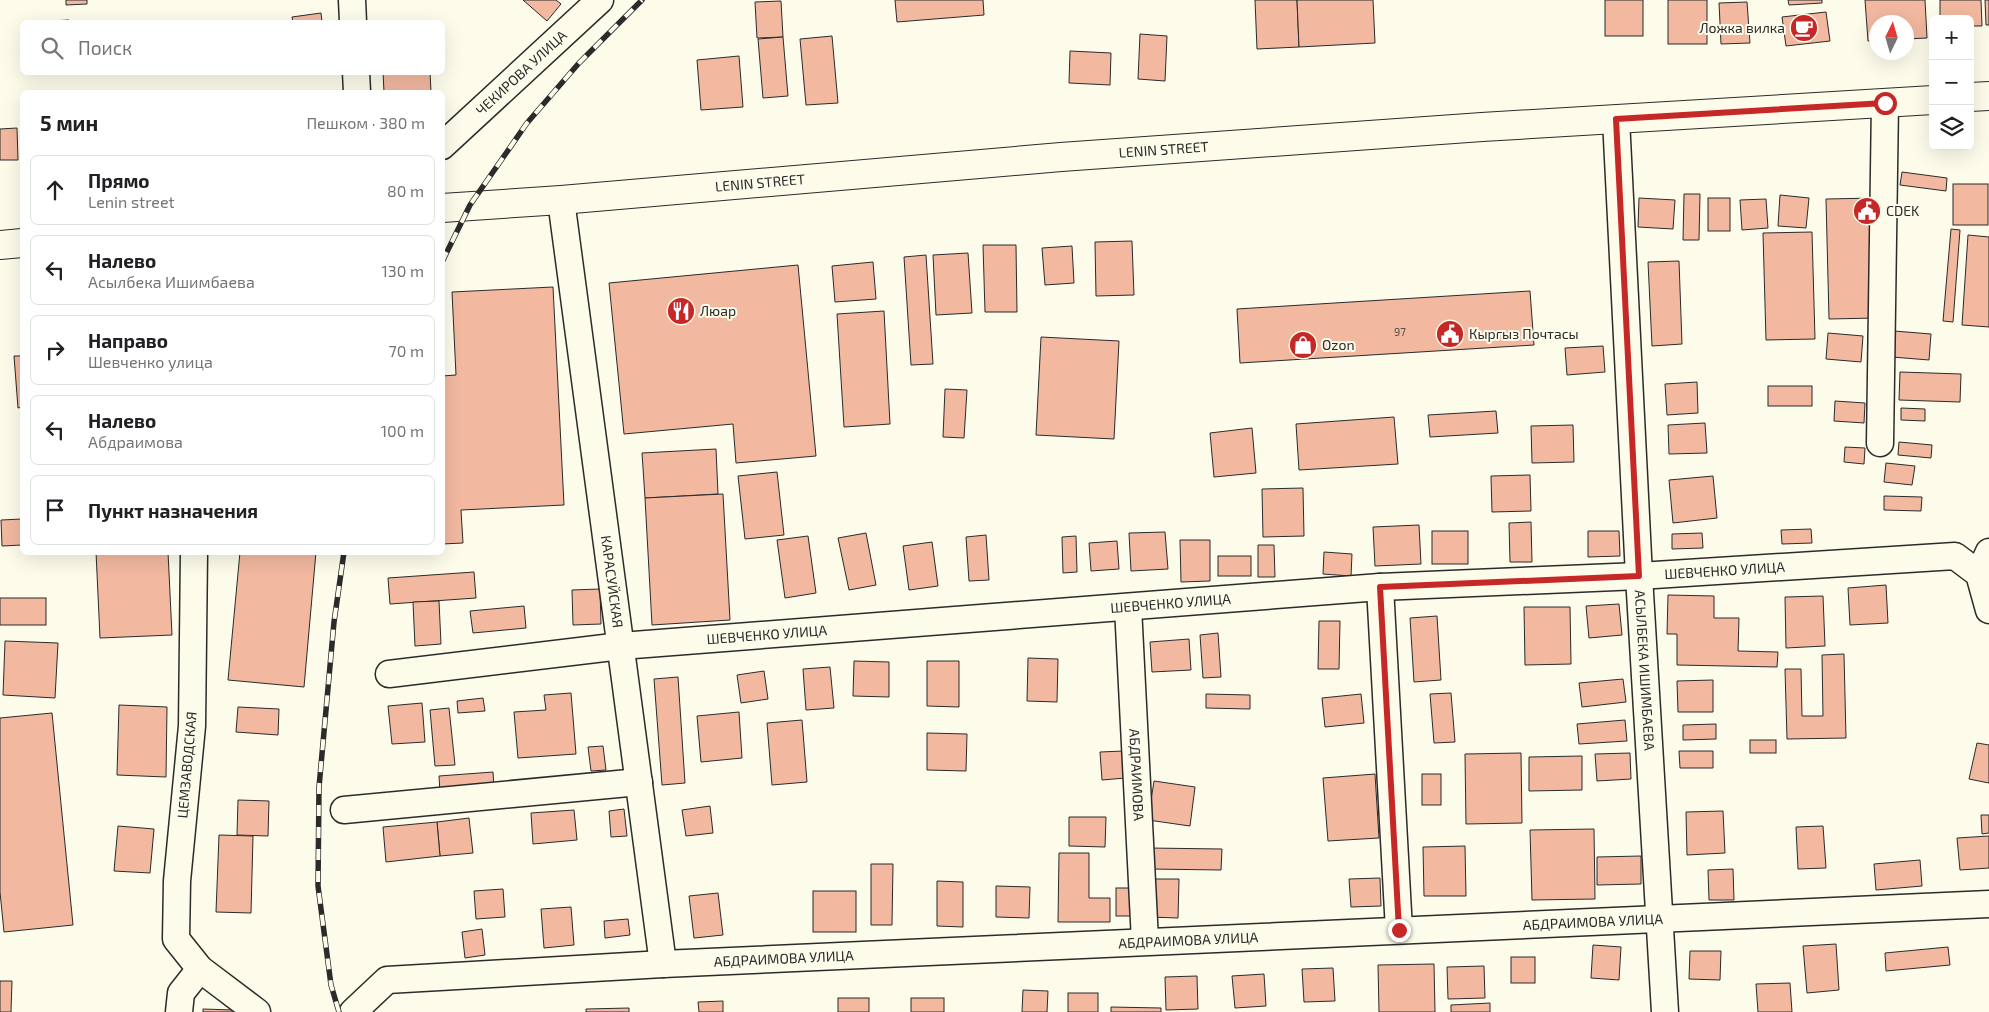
<!DOCTYPE html>
<html lang="ru">
<meta charset="utf-8">
<style>
body{margin:0;font-family:"Exo 2",sans-serif;background:#f6f6f6;color:#202124}
.controls{position:absolute;right:15px;top:15px;display:grid;overflow:hidden;border-radius:8px;box-shadow:0 5px 20px #0002}
.controls button{width:45px;height:45px;display:grid;place-items:center;padding:0;border:0;border-bottom:1px solid #e0e0e0;background:#fff;color:#202124;font:25px sans-serif}
.compass{position:absolute;left:1869px;top:15px;width:45px;height:45px;border-radius:50%;background:#fff;box-shadow:0 5px 20px #0002;rotate:5deg}
.stop{position:absolute;width:15px;height:15px;margin:-11px;border:4px solid #c62828;border-radius:50%;background:#fff}
.stop.end{background:#c62828;border-color:#fff;box-shadow:0 1px 5px #0008}
.list{margin:0;padding:0;list-style:none}
h2{display:flex;justify-content:space-between;align-items:center;height:65px;margin:0;padding:0 20px;font-size:21px}
h2 small{font-size:16px;font-weight:400;color:#757577}
.list li{display:grid;grid-template-columns:32px 1fr auto;gap:15px;align-items:center;box-sizing:border-box;height:70px;margin:0 10px 10px;padding:0 10px;border:1px solid #e0e0e0;border-radius:8px}
.list b{display:block;font-size:19px;white-space:nowrap}
.list p{margin:0;font-size:16px;white-space:nowrap;color:#757577}
.list em{font-size:16px;font-style:normal;color:#757577}
.icon{flex:none;width:28px;height:28px;fill:none;stroke:currentColor;stroke-width:2;stroke-linecap:round;stroke-linejoin:round}
.map{position:relative;flex:none;width:1989px;height:1012px;overflow:hidden}
.search{position:absolute;background:#fff;box-shadow:0 5px 20px #0002;left:20px;top:20px;width:425px;height:55px;display:flex;align-items:center;gap:12px;box-sizing:border-box;padding:0 18px;border-radius:8px;color:#757577;font-size:19px}
.panel{position:absolute;background:#fff;box-shadow:0 5px 20px #0002;left:20px;top:90px;width:425px;height:465px;border-radius:8px}
.map>svg:first-child{display:block}
</style>
<div class="map">
<svg width="1989" height="1012" viewBox="0 0 1989 1012">
<rect width="100%" height="100%" fill="#fdfbea"/>
<g fill="#f2b8a0" stroke="#2b2b2b">
<polygon points="66,0 87,0 87,4 66,5"/>
<polygon points="523,0 556,0 561,4 547,21"/>
<polygon points="895,0 983,0 984,15 897,22"/>
<polygon points="1255,0 1297,0 1299,47 1257,49"/>
<polygon points="1297,0 1373,0 1375,43 1299,47"/>
<rect x="1605" y="0" width="38" height="36"/>
<rect x="1668" y="0" width="39" height="44"/>
<polygon points="1788,0 1822,0 1822,3 1789,5"/>
<polygon points="1865,0 1925,0 1927,38 1906,39 1906,22 1876,22 1876,41 1868,41"/>
<polygon points="1940,0 1981,0 1982,26 1970,26 1970,19 1940,19"/>
<polygon points="1985,0 1989,0 1989,25 1986,25"/>
<polygon points="781,1 783,37 757,38 755,2"/>
<polygon points="1747,2 1750,43 1721,44 1719,3"/>
<polygon points="1826,12 1830,41 1786,46 1782,17"/>
<polygon points="321,13 322,22 293,22 292,17"/>
<polygon points="69,20 69,22 33,22"/>
<polygon points="1140,34 1167,36 1165,81 1138,79"/>
<polygon points="832,36 838,103 806,105 800,39"/>
<polygon points="783,37 788,96 763,98 758,39"/>
<polygon points="1070,51 1111,53 1110,85 1069,83"/>
<polygon points="739,56 743,107 701,110 697,60"/>
<polygon points="383,72 430,72 431,92 384,92"/>
<polygon points="17,128 18,160 0,160 0,129"/>
<polygon points="1902,172 1947,178 1946,191 1900,185"/>
<rect x="1953" y="184" width="35" height="41"/>
<polygon points="1684,194 1700,194 1699,240 1683,240"/>
<polygon points="1780,195 1809,198 1806,228 1778,226"/>
<polygon points="1639,198 1675,200 1673,229 1638,227"/>
<rect x="1708" y="198" width="22" height="33"/>
<polygon points="1874,198 1877,318 1829,319 1826,199"/>
<polygon points="1766,199 1768,228 1742,230 1740,200"/>
<polygon points="1951,229 1960,230 1953,322 1943,321"/>
<polygon points="1812,232 1815,339 1766,340 1763,233"/>
<polygon points="1968,235 1989,237 1989,327 1962,325"/>
<polygon points="1132,241 1134,295 1096,296 1095,242"/>
<polygon points="983,245 1016,245 1017,312 985,312"/>
<polygon points="1072,246 1074,283 1045,285 1042,248"/>
<polygon points="968,253 972,313 936,315 933,255"/>
<polygon points="926,255 933,364 911,365 904,257"/>
<polygon points="1679,261 1682,344 1652,346 1648,262"/>
<polygon points="873,262 876,299 835,302 832,266"/>
<polygon points="798,265 816,456 736,463 733,424 624,434 609,283"/>
<polygon points="553,287 564,505 461,510 463,543 442,544 442,376 456,375 452,292"/>
<polygon points="1530,291 1534,345 1240,363 1237,309"/>
<polygon points="884,311 890,424 844,427 837,314"/>
<polygon points="1894,331 1931,334 1929,360 1892,357"/>
<polygon points="1828,333 1863,336 1861,362 1826,359"/>
<polygon points="1041,337 1119,341 1114,439 1036,435"/>
<polygon points="1603,346 1605,372 1567,375 1565,348"/>
<polygon points="14,356 22,356 22,407 18,408"/>
<polygon points="1900,372 1961,374 1960,402 1899,400"/>
<polygon points="1697,382 1698,413 1667,415 1665,384"/>
<rect x="1768" y="386" width="44" height="20"/>
<polygon points="945,389 967,390 964,438 943,437"/>
<polygon points="1835,401 1865,403 1864,423 1834,421"/>
<polygon points="1901,408 1925,409 1925,421 1901,420"/>
<polygon points="1496,411 1498,433 1430,437 1428,415"/>
<polygon points="1394,417 1398,464 1299,470 1296,424"/>
<polygon points="1705,423 1707,453 1669,454 1668,425"/>
<polygon points="1573,425 1574,462 1532,463 1531,426"/>
<polygon points="1252,428 1256,473 1214,477 1210,433"/>
<polygon points="1899,442 1932,445 1931,458 1898,455"/>
<polygon points="1845,447 1865,448 1864,464 1844,462"/>
<polygon points="716,449 718,494 645,498 642,453"/>
<polygon points="1886,463 1915,466 1912,485 1884,482"/>
<polygon points="777,472 784,535 745,539 738,476"/>
<polygon points="1530,475 1531,511 1492,512 1491,476"/>
<polygon points="1713,476 1717,518 1673,523 1669,480"/>
<polygon points="1303,488 1304,536 1263,537 1262,489"/>
<polygon points="723,494 730,620 652,625 645,498"/>
<polygon points="1884,496 1922,497 1921,511 1884,510"/>
<polygon points="22,519 22,545 2,546 1,520"/>
<polygon points="1531,522 1532,562 1510,562 1509,523"/>
<polygon points="1419,525 1421,564 1375,566 1373,527"/>
<polygon points="1811,529 1812,543 1782,544 1781,530"/>
<rect x="1432" y="531" width="36" height="33"/>
<polygon points="1588,531 1619,531 1620,556 1588,557"/>
<polygon points="1165,532 1168,569 1131,571 1129,533"/>
<polygon points="866,533 876,585 849,590 838,538"/>
<polygon points="1702,533 1703,548 1672,549 1672,534"/>
<polygon points="986,535 989,580 969,581 966,537"/>
<polygon points="808,536 816,593 785,598 777,540"/>
<polygon points="1076,536 1077,572 1063,573 1062,537"/>
<polygon points="1180,540 1210,540 1210,581 1181,582"/>
<polygon points="1117,541 1119,569 1091,571 1089,543"/>
<polygon points="932,542 938,586 909,590 903,546"/>
<polygon points="1258,545 1274,545 1275,577 1258,577"/>
<polygon points="96,552 168,552 172,635 100,638"/>
<polygon points="240,552 316,552 304,687 228,680"/>
<polygon points="1324,552 1352,554 1351,576 1323,574"/>
<rect x="1218" y="556" width="33" height="20"/>
<polygon points="474,572 476,598 390,604 388,578"/>
<polygon points="1886,585 1888,623 1850,625 1848,588"/>
<polygon points="600,589 601,624 573,625 572,590"/>
<polygon points="1668,595 1714,596 1714,618 1739,618 1738,651 1778,652 1777,667 1677,665 1677,634 1667,634"/>
<polygon points="1823,596 1825,646 1786,648 1785,597"/>
<rect x="0" y="598" width="46" height="27"/>
<polygon points="439,601 441,644 415,646 413,602"/>
<polygon points="1619,604 1622,635 1589,638 1586,606"/>
<polygon points="524,606 526,628 473,633 470,611"/>
<polygon points="1524,607 1570,607 1571,664 1525,665"/>
<polygon points="1437,616 1441,680 1414,682 1410,618"/>
<polygon points="1319,621 1340,621 1339,669 1318,669"/>
<polygon points="1218,633 1221,677 1203,678 1200,635"/>
<polygon points="1189,639 1191,670 1152,672 1150,642"/>
<polygon points="5,641 58,643 55,698 3,695"/>
<polygon points="1844,654 1846,738 1787,739 1785,669 1801,669 1802,716 1823,716 1822,655"/>
<polygon points="1028,658 1058,659 1057,702 1027,701"/>
<polygon points="854,661 889,662 889,697 853,696"/>
<polygon points="927,661 959,661 959,707 927,706"/>
<polygon points="830,667 834,708 806,710 803,669"/>
<polygon points="764,671 768,699 741,703 737,675"/>
<polygon points="678,677 685,783 662,785 654,679"/>
<polygon points="1623,679 1626,702 1582,707 1579,683"/>
<polygon points="1713,680 1713,712 1678,712 1677,681"/>
<polygon points="571,693 576,754 518,758 514,712 546,710 544,695"/>
<polygon points="1451,693 1455,742 1434,743 1430,694"/>
<polygon points="1206,694 1250,695 1250,709 1206,708"/>
<polygon points="1361,694 1364,723 1325,727 1322,698"/>
<polygon points="483,698 485,711 458,713 457,701"/>
<polygon points="422,703 425,742 392,744 388,706"/>
<polygon points="119,705 167,707 166,777 117,775"/>
<polygon points="238,707 279,709 278,735 236,732"/>
<polygon points="449,708 455,765 435,766 430,710"/>
<polygon points="739,712 742,758 701,762 697,716"/>
<polygon points="52,713 73,925 4,932 0,892 0,718"/>
<polygon points="802,720 807,782 772,785 767,723"/>
<polygon points="1625,720 1627,741 1579,744 1577,724"/>
<polygon points="1716,724 1716,739 1683,740 1683,725"/>
<polygon points="927,733 967,734 966,771 927,770"/>
<rect x="1750" y="740" width="26" height="13"/>
<polygon points="1977,743 1989,745 1989,783 1969,779"/>
<polygon points="603,746 606,770 591,771 588,747"/>
<polygon points="1124,751 1125,778 1102,780 1100,752"/>
<polygon points="1679,751 1713,751 1713,768 1680,768"/>
<polygon points="1521,753 1522,823 1466,824 1465,754"/>
<polygon points="1630,753 1631,779 1597,781 1595,754"/>
<polygon points="1582,756 1582,790 1529,791 1529,757"/>
<polygon points="493,772 494,789 440,793 439,776"/>
<polygon points="1375,774 1379,838 1328,841 1323,778"/>
<rect x="1422" y="774" width="19" height="31"/>
<polygon points="1154,781 1195,787 1190,826 1148,820"/>
<polygon points="238,800 269,801 268,836 237,835"/>
<polygon points="710,806 713,833 686,836 682,810"/>
<polygon points="624,809 627,836 611,837 609,811"/>
<polygon points="574,810 577,840 533,844 531,813"/>
<polygon points="1723,811 1725,853 1687,855 1686,812"/>
<polygon points="1981,815 1989,815 1989,833 1982,834"/>
<polygon points="1069,817 1106,817 1105,847 1069,846"/>
<polygon points="469,818 473,853 440,856 437,822"/>
<polygon points="437,822 440,856 386,862 383,827"/>
<polygon points="118,826 154,829 150,873 114,871"/>
<polygon points="1823,826 1826,868 1798,869 1796,827"/>
<polygon points="1594,829 1595,899 1532,900 1530,830"/>
<polygon points="219,835 253,836 251,913 216,912"/>
<polygon points="1989,836 1989,868 1960,870 1957,838"/>
<polygon points="1465,846 1466,896 1424,896 1423,847"/>
<polygon points="1149,848 1222,849 1221,870 1149,869"/>
<polygon points="1059,853 1089,853 1089,898 1110,898 1110,922 1058,922"/>
<polygon points="1641,856 1641,884 1597,885 1597,857"/>
<polygon points="1920,860 1922,886 1876,890 1874,864"/>
<polygon points="871,864 893,864 892,925 871,925"/>
<polygon points="1733,869 1734,900 1709,900 1708,870"/>
<polygon points="1380,878 1381,906 1351,907 1349,879"/>
<polygon points="1150,879 1179,879 1178,918 1149,917"/>
<polygon points="937,881 963,882 963,927 937,926"/>
<polygon points="996,886 1030,887 1029,918 996,917"/>
<rect x="1116" y="888" width="21" height="28"/>
<polygon points="503,889 505,917 476,919 474,891"/>
<rect x="813" y="891" width="43" height="41"/>
<polygon points="718,893 723,935 694,938 689,896"/>
<polygon points="571,907 574,945 544,948 541,909"/>
<polygon points="628,919 630,935 605,938 604,921"/>
<polygon points="482,929 485,955 465,958 462,932"/>
<polygon points="1836,944 1839,990 1807,993 1803,946"/>
<polygon points="1593,945 1621,947 1619,980 1591,978"/>
<polygon points="1948,947 1950,965 1886,971 1885,953"/>
<polygon points="1690,951 1721,951 1720,980 1689,979"/>
<rect x="1511" y="957" width="24" height="26"/>
<polygon points="1434,964 1435,1012 1379,1012 1378,965"/>
<polygon points="1484,966 1485,998 1448,999 1447,967"/>
<polygon points="1333,968 1335,1001 1304,1002 1302,969"/>
<polygon points="1264,974 1266,1006 1235,1008 1232,976"/>
<polygon points="1197,976 1198,1009 1166,1010 1165,977"/>
<polygon points="0,981 12,981 11,1012 0,1012"/>
<polygon points="1790,983 1792,1012 1758,1012 1756,984"/>
<polygon points="1023,990 1048,991 1047,1012 1022,1012"/>
<rect x="1068" y="993" width="30" height="19"/>
<rect x="838" y="998" width="31" height="14"/>
<rect x="911" y="998" width="33" height="14"/>
<polygon points="723,1001 723,1012 699,1012 698,1002"/>
<polygon points="1490,1003 1490,1012 1451,1012 1451,1005"/>
<polygon points="1111,1007 1161,1008 1161,1012 1111,1012"/>
<polygon points="629,1008 629,1012 586,1012 586,1009"/>
<polygon points="203,1009 234,1010 234,1012 203,1012"/>
</g>
<g fill="none" stroke-linecap="round" stroke-linejoin="round">
<defs>
<g id="minor">
<polyline points="352,0 353,22"/>
<polyline points="356,72 357,92"/>
<path id="s1" d="M1616,119L1639,576L1665,1012"/>
<path id="s2" d="M442,146L600,0"/>
<path id="s3" d="M561,200L663,964"/>
<polyline points="1880,443 1885,103"/>
<polyline points="194,552 192,726 177,881 176,939 200,969 257,1012"/>
<polyline points="1979,574 1989,552"/>
<polyline points="1380,587 1399,930"/>
<path id="s4" d="M1128,607L1145,941"/>
<path id="s5" d="M389,674L621,646L1380,587L1639,576L1955,556L1979,574L1989,610"/>
<polyline points="344,810 639,782"/>
<polyline points="179,1012 181,993 200,969"/>
<path id="s6" d="M353,1012L387,980L663,964L1989,904"/>
</g>
<g id="major">
<polyline points="1970,97 1989,96"/>
<path id="s7" d="M442,208L561,200L1061,157L1482,127L1933,100"/>
<polyline points="0,245 22,243"/>
</g>
</defs>
<use href="#minor" stroke="#2b2b2b" stroke-width="29"/>
<use href="#major" stroke="#2b2b2b" stroke-width="30"/>
<use href="#minor" stroke="#fdfbea" stroke-width="26"/>
<use href="#major" stroke="#fdfbea" stroke-width="28"/>
<defs>
<g id="rail">
<polyline points="442,262 470,205 527,123 579,63 642,0"/>
<polyline points="339,1012 331,985 318,886 319,787 334,622 344,552"/>
</g>
</defs>
<use href="#rail" stroke="#2b2b2b" stroke-width="5.5"/>
<use href="#rail" stroke="#fdfbea" stroke-width="4" stroke-dasharray="11" stroke-linecap="butt"/>
</g>
<g fill="none" stroke-linecap="round" stroke-linejoin="round">
<polyline stroke="#c62828" stroke-width="6" points="1399,930 1380,587 1639,576 1616,119 1885,103"/>
</g>
<defs>
<symbol id="cafe-disc" viewBox="-11 -11 22 22"><circle r="9.5" fill="#c62828" stroke="#fdfbea"/><path d="M-5.5-4.5H6V0H3Q3 3.5 0 3.5H-2.5Q-5.5 3.5-5.5 0ZM3-3.2v2h1.7v-2ZM-6 4.5H4V6H-6Z" fill="#fff"/></symbol>
<symbol id="civic-disc" viewBox="-11 -11 22 22"><circle r="9.5" fill="#c62828" stroke="#fdfbea"/><path d="M-.6-6.5H3V-4.5H.6V-3L4-1V1h2V6H-6V1h2V-1L-.6-3ZM-1.2 2.5V6h2.4V2.5Z" fill="#fff"/></symbol>
<symbol id="restaurant-disc" viewBox="-11 -11 22 22"><circle r="9.5" fill="#c62828" stroke="#fdfbea"/><path d="M-5-6h1v4h1v-4h1v4h1v-4h1v5L-1.5 .5V6h-2V.5L-5-1ZM5-6V6H3V1.5H1.5Q1.5-4 5-6Z" fill="#fff"/></symbol>
<symbol id="shop-disc" viewBox="-11 -11 22 22"><circle r="9.5" fill="#c62828" stroke="#fdfbea"/><path d="M-5-2.5h2.3a2.7 3.5 0 0 1 5.4 0H5L5.5 6h-11ZM-1.5-2.5h3a1.5 2.3 0 0 0-3 0Z" fill="#fff"/></symbol>
</defs>
<g fill-rule="evenodd">
<use href="#cafe-disc" x="1788" y="12" width="32" height="32"/>
<use href="#civic-disc" x="1851" y="195" width="32" height="32"/>
<use href="#restaurant-disc" x="665" y="295" width="32" height="32"/>
<use href="#civic-disc" x="1434" y="318" width="32" height="32"/>
<use href="#shop-disc" x="1287" y="329" width="32" height="32"/>
</g>
<g text-anchor="middle" stroke-width="4" stroke-linejoin="round" paint-order="stroke">
<g font-size="11" fill="#5d4e48">
<text x="1400" y="336">97</text>
</g>
<g font-size="14" fill="#2b2b2b" stroke="#fdfbea" text-anchor="start">
<text x="1785" y="33" text-anchor="end">Ложка вилка</text>
<text x="1886" y="216">CDEK</text>
<text x="700" y="316">Люар</text>
<text x="1469" y="339">Кыргыз Почтасы</text>
<text x="1322" y="350">Ozon</text>
</g>
<g font-size="14" fill="#2b2b2b" stroke="#fdfbea">
<text dy="5" stroke="none"><textPath href="#s2" startOffset="108">ЧЕКИРОВА УЛИЦА</textPath></text>
<text dy="5" stroke="none"><textPath href="#s7" startOffset="724">LENIN STREET</textPath></text>
<text dy="5" stroke="none"><textPath href="#s7" startOffset="319">LENIN STREET</textPath></text>
<text dy="5" stroke="none"><textPath href="#s5" startOffset="1340">ШЕВЧЕНКО УЛИЦА</textPath></text>
<text dy="5" stroke="none"><textPath href="#s3" startOffset="385">КАРАСУЙСКАЯ</textPath></text>
<text dy="5" stroke="none"><textPath href="#s5" startOffset="785">ШЕВЧЕНКО УЛИЦА</textPath></text>
<text dy="5" stroke="none"><textPath href="#s5" startOffset="380">ШЕВЧЕНКО УЛИЦА</textPath></text>
<text dy="5" stroke="none"><textPath href="#s1" startOffset="552">АСЫЛБЕКА ИШИМБАЕВА</textPath></text>
<text transform="translate(187 765) rotate(-85)" y="5">ЦЕМЗАВОДСКАЯ</text>
<text dy="5" stroke="none"><textPath href="#s4" startOffset="168">АБДРАИМОВА</textPath></text>
<text dy="5" stroke="none"><textPath href="#s6" startOffset="1254">АБДРАИМОВА УЛИЦА</textPath></text>
<text dy="5" stroke="none"><textPath href="#s6" startOffset="849">АБДРАИМОВА УЛИЦА</textPath></text>
<text dy="5" stroke="none"><textPath href="#s6" startOffset="444">АБДРАИМОВА УЛИЦА</textPath></text>
</g>
</g>
</svg>
<div class="controls">
<button>+</button>
<button>−</button>
<button><svg class="icon" aria-label="layers" viewBox="0 0 24 24"><path d="M12 4l9 5-9 5-9-5zM3 14l9 5 9-5"/></svg></button>
</div>
<svg class="compass" viewBox="-18 -18 36 36"><path d="M0-13l5 13h-10z" fill="#e53935"/><path d="M0 13l5-13h-10z" fill="#757577"/></svg>
<div class="stop" style="left:1885px;top:103px"></div>
<div class="stop end" style="left:1399px;top:930px"></div>
<div class="search"><svg class="icon" aria-label="search" viewBox="0 0 24 24"><circle cx="10" cy="10" r="6"/><path d="M15 15l6 6"/></svg>Поиск</div>
<section class="panel">
<h2>5 мин<small>Пешком · 380 m</small></h2>
<ul class="list">
<li><svg class="icon" aria-label="ahead" viewBox="0 0 24 24"><path d="M12 20V5M6 11l6-6 6 6"/></svg><div><b>Прямо</b><p>Lenin street</p></div><em>80 m</em></li>
<li><svg class="icon" aria-label="left" viewBox="0 0 24 24"><path d="M17 20v-9H6M10 6l-5 5 5 5"/></svg><div><b>Налево</b><p>Асылбека Ишимбаева</p></div><em>130 m</em></li>
<li><svg class="icon" aria-label="right" viewBox="0 0 24 24"><path d="M7 20v-9h11M14 6l5 5-5 5"/></svg><div><b>Направо</b><p>Шевченко улица</p></div><em>70 m</em></li>
<li><svg class="icon" aria-label="left" viewBox="0 0 24 24"><path d="M17 20v-9H6M10 6l-5 5 5 5"/></svg><div><b>Налево</b><p>Абдраимова</p></div><em>100 m</em></li>
<li><svg class="icon" aria-label="arrive" viewBox="0 0 24 24"><path d="M6 21V4h12l-3 4 3 4H6"/></svg><div><b>Пункт назначения</b></div></li>
</ul>
</section>
</div>
